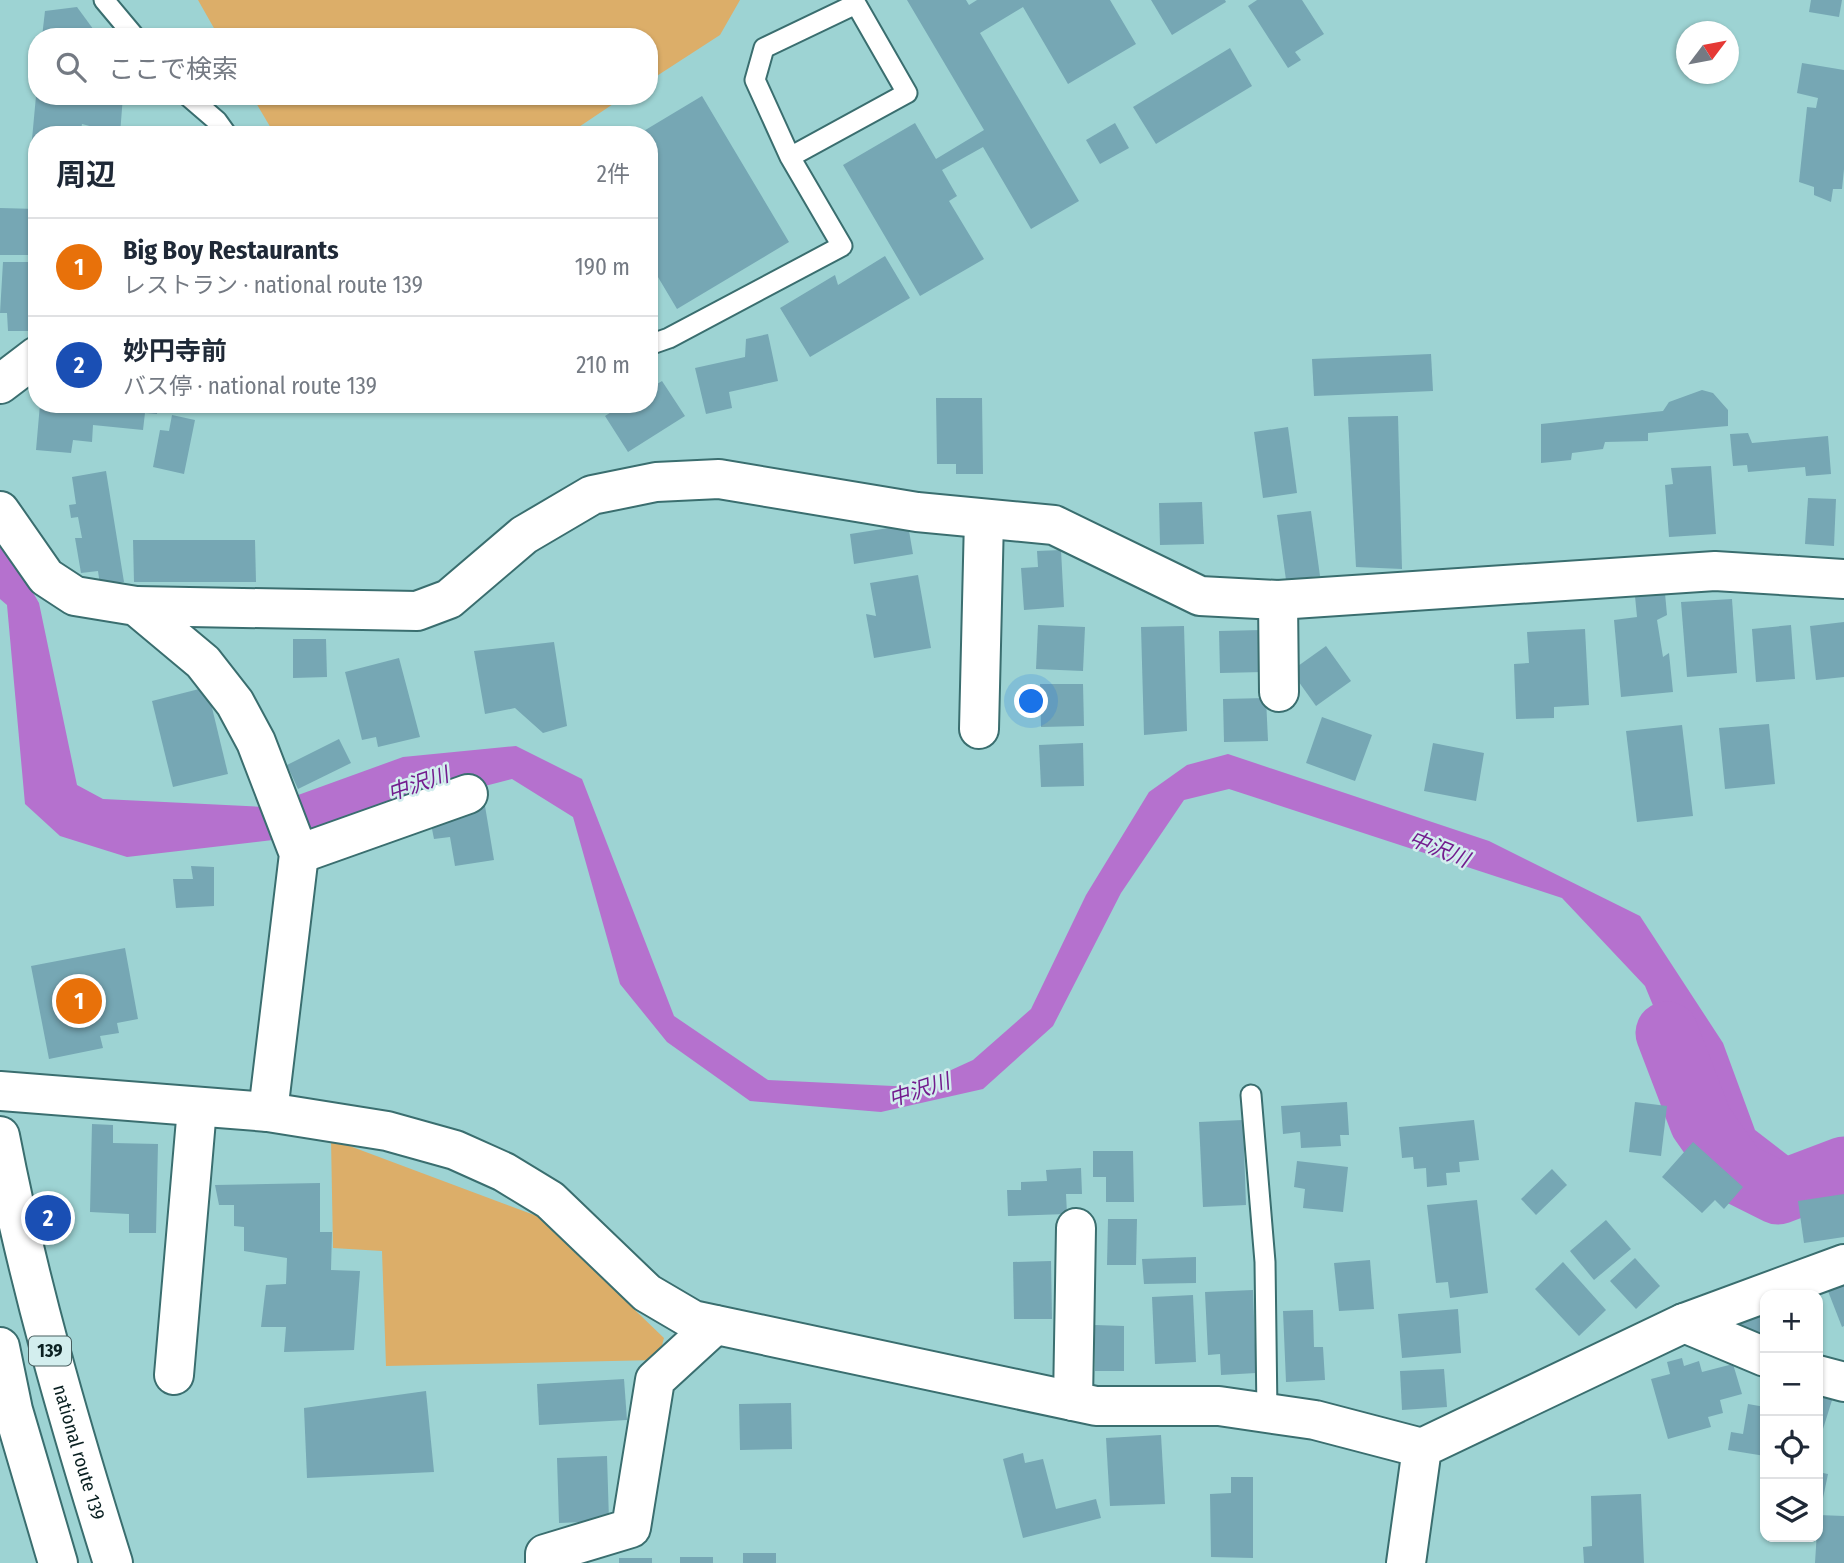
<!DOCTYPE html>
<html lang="ja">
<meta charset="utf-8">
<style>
body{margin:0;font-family:"Fira Sans Condensed","Noto Sans JP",sans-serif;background:#f6f6f7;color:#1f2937}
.controls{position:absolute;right:21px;bottom:21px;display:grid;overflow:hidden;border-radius:14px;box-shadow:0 2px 5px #0004}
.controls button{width:63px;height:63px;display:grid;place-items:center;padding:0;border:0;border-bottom:2px solid #e0e1e3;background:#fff;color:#1f2937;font:35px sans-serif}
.compass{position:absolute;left:1676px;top:21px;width:63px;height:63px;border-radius:50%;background:#fff;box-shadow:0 2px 5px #0004;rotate:58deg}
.you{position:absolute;left:1032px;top:702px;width:24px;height:24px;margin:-18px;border:5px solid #fff;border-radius:50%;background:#1a73e8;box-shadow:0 0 0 10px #1a73e833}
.badge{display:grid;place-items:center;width:46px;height:46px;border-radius:50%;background:#a20331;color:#fff;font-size:23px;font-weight:700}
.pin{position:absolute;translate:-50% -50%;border:4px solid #fff;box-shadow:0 2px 7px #0006}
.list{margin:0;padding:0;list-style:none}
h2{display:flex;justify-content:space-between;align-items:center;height:91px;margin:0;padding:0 28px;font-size:30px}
h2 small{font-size:23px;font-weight:400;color:#747a83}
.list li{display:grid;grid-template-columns:46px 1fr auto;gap:21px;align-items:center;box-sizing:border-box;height:98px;padding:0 28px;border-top:2px solid #e0e1e3}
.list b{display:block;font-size:26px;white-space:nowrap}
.list p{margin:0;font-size:23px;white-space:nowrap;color:#747a83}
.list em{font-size:23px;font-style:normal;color:#747a83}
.icon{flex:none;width:38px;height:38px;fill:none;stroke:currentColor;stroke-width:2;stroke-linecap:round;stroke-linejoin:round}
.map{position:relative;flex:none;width:1844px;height:1563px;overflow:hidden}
.search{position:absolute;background:#fff;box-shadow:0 2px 5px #0004;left:28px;top:28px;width:630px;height:77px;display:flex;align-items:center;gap:18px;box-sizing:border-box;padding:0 24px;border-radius:28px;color:#747a83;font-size:26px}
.panel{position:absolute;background:#fff;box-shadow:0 2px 5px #0004;left:28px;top:126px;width:630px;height:287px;border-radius:28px}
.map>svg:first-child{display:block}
</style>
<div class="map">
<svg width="1844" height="1563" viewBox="0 0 1844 1563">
<rect width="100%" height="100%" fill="#9dd3d3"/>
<g fill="#dcae69">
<polygon points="198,0 740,0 720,35 649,81 649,37 219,37"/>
<polygon points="252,96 625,96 567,135 275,135"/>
<polygon points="331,1139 537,1216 664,1338 658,1360 386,1366 382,1251 333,1248"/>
</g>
<polygon fill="#b571ce" points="0,535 39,603 77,785 103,799 265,807 403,757 516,746 582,779 674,1016 768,1080 914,1087 973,1060 1031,1009 1086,895 1149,792 1187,765 1228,754 1489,841 1640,916 1723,1043 1755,1130 1803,1167 1844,1156 1844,1188 1795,1195 1756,1181 1697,1112 1645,986 1562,898 1229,789 1184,800 1121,893 1053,1026 983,1089 881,1112 750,1101 667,1042 620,984 573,817 512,779 281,839 127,857 60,836 25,804 7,605 0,599"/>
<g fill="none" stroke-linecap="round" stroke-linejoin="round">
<polyline stroke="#b571ce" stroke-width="63" points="1667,1033 1701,1122 1736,1172 1778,1193 1844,1168"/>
</g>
<g fill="#76a7b4">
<polygon points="907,0 966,0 969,5 977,0 1110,0 1136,44 1068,84 1023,7 980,33 1079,201 1031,229 983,147 942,170 957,196 949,201 984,259 920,296 843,165 915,123 936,159 984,130"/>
<polygon points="1151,0 1225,0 1226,2 1172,35"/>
<polygon points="1257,0 1302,0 1324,34 1295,52 1301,60 1288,68 1248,6"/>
<polygon points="1811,0 1842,0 1839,17 1809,12"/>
<polygon points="77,7 99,37 42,37 45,11"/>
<polygon points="1230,48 1252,86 1156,144 1133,107"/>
<polygon points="1802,63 1844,70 1844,169 1842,189 1833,189 1831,202 1814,195 1814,187 1799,182 1807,107 1816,108 1818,98 1797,93"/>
<polygon points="36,96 123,96 120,134 82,124 80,135 37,135 37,150 31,150"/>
<polygon points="702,96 789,242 677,309 649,262 649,135 637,135"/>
<polygon points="1115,123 1129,148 1100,164 1086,140"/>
<polygon points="0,208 37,209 37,255 0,255"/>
<polygon points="885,256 910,298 810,357 780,308 835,275 838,285"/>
<polygon points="3,262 37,262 37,331 8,331 7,313 0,313"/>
<polygon points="768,334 778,381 729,392 732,408 706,414 695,368 745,357 746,339"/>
<polygon points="1431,354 1433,391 1314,396 1312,359"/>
<polygon points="662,381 685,416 628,452 605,416 624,404 649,404 649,389"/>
<polygon points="1702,390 1713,393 1728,410 1728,426 1648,433 1648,441 1605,442 1603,449 1572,453 1571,460 1541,463 1541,424 1663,411 1669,402"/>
<polygon points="936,398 982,398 983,474 956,474 956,464 937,464"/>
<polygon points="40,404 158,404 157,414 145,413 143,430 93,425 92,442 73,440 71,453 36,450"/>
<polygon points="172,415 195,420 184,474 153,467 160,430 169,431"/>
<polygon points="1398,416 1402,569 1356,567 1348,417"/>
<polygon points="1288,427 1297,493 1263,498 1254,432"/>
<polygon points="1748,433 1752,443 1828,436 1831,474 1806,476 1805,467 1748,472 1747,465 1733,466 1730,434"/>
<polygon points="1711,466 1716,534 1669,537 1665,485 1673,484 1671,468"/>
<polygon points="106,471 124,582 100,585 98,571 81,573 75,538 82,538 78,517 71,518 69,505 76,504 72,477"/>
<polygon points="1808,498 1836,499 1834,546 1805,544"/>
<polygon points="1202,502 1204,544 1160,545 1159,503"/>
<polygon points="1311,511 1320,576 1286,580 1277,515"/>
<polygon points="908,525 913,554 854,564 850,534"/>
<polygon points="133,540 255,540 256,582 134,582"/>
<polygon points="1061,550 1064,607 1024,610 1021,568 1038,567 1037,551"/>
<polygon points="918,575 931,648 874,658 866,614 876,616 870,583"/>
<polygon points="1665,593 1667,615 1657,620 1663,657 1669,653 1673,692 1621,697 1614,620 1637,617 1635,596"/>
<polygon points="1732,599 1737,673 1687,677 1681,602"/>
<polygon points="1844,622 1844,677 1816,680 1810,626"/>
<polygon points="1038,625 1085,627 1083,671 1036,669"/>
<polygon points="1791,625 1795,679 1756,682 1752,629"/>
<polygon points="1184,626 1187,731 1144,735 1141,627"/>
<polygon points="1585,629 1589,705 1554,707 1554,718 1516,719 1514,664 1529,663 1527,632"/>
<polygon points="1262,630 1263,672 1220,673 1219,631"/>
<polygon points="293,639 326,639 327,677 293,678"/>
<polygon points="554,642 567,726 543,733 515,708 485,714 474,651"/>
<polygon points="1326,646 1351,681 1316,706 1291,671"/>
<polygon points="399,658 420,737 378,747 376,737 362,740 345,672"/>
<polygon points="1040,684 1083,684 1084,726 1041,727"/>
<polygon points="207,687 228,774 173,787 152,701"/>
<polygon points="1266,698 1268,741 1224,742 1223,699"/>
<polygon points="1322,717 1372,735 1355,781 1306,763"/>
<polygon points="1769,724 1775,784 1725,789 1719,728"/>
<polygon points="1682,725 1693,816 1637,822 1626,731"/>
<polygon points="339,739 351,763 298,789 287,765"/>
<polygon points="1083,743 1084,786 1041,787 1039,745"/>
<polygon points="1433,743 1484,753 1476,801 1424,791"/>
<polygon points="484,800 494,860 455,866 450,837 434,839 428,809"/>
<polygon points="191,866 214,867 214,906 176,908 173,879 193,879"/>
<polygon points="125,948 138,1019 117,1023 119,1033 100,1036 103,1048 49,1059 31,966"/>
<polygon points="1347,1102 1349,1135 1340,1135 1341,1146 1301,1148 1300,1132 1283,1134 1281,1106"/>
<polygon points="1635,1102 1667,1106 1661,1156 1629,1152"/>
<polygon points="1243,1120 1246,1205 1203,1207 1199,1122"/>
<polygon points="1474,1120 1479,1160 1459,1162 1460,1172 1446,1173 1447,1185 1427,1187 1426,1168 1414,1169 1413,1157 1402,1158 1399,1127"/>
<polygon points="92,1124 113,1125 113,1143 158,1144 156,1233 129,1233 129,1214 90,1212"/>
<polygon points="1693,1142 1743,1187 1724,1209 1715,1200 1702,1213 1662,1177"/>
<polygon points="1093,1151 1133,1151 1134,1202 1106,1202 1106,1177 1093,1177"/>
<polygon points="1297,1161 1348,1167 1343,1212 1303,1208 1305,1189 1294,1187"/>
<polygon points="1081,1168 1082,1194 1066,1194 1067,1214 1008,1216 1007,1190 1021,1190 1021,1182 1047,1181 1046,1170"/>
<polygon points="1552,1169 1567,1185 1536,1215 1521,1199"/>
<polygon points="320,1183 320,1232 332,1232 331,1270 360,1271 354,1350 284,1352 286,1327 261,1327 266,1285 286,1284 287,1258 244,1251 244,1227 234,1226 234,1205 219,1205 215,1185"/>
<polygon points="1844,1194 1844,1237 1804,1243 1798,1201"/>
<polygon points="1477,1200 1488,1293 1450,1298 1448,1282 1436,1283 1427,1205"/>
<polygon points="1108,1219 1137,1219 1136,1265 1107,1265"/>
<polygon points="1606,1220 1631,1249 1594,1280 1570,1251"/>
<polygon points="1196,1257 1196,1283 1144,1284 1142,1259"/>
<polygon points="1635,1258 1660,1286 1636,1309 1610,1281"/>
<polygon points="1370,1260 1374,1309 1339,1311 1334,1263"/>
<polygon points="1051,1261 1052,1319 1014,1319 1013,1262"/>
<polygon points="1563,1262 1606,1310 1579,1336 1535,1289"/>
<polygon points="1844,1279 1844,1326 1842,1327 1826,1286"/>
<polygon points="1253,1290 1256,1373 1221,1375 1220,1354 1208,1355 1205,1292"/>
<polygon points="1193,1295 1196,1362 1155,1364 1152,1297"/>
<polygon points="1765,1305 1765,1343 1723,1318"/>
<polygon points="1458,1309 1461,1353 1402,1358 1398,1314"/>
<polygon points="1313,1310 1314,1347 1323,1347 1325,1380 1286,1382 1283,1311"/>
<polygon points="1095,1325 1124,1326 1124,1371 1095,1371"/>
<polygon points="1682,1358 1684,1366 1699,1361 1702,1372 1733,1364 1742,1394 1720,1400 1723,1413 1708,1417 1711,1427 1668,1439 1651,1379 1670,1374 1667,1362"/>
<polygon points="1444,1369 1447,1407 1402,1410 1400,1371"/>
<polygon points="624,1379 627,1420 539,1425 537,1384"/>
<polygon points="426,1391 434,1472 307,1478 304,1408"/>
<polygon points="1818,1392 1833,1397 1818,1445"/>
<polygon points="791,1403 792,1449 740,1450 739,1404"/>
<polygon points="1748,1404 1765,1407 1765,1456 1728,1450 1731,1432 1743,1434"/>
<polygon points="1161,1435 1165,1504 1110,1506 1106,1438"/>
<polygon points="1023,1453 1025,1463 1043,1459 1056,1509 1096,1499 1101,1518 1023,1538 1003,1459"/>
<polygon points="607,1456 609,1521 559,1523 557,1458"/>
<polygon points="1818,1472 1828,1474 1822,1503 1818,1502"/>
<polygon points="1231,1477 1253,1477 1253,1558 1211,1557 1210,1494 1231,1493"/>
<polygon points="1764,1484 1765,1484 1765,1508 1760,1507"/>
<polygon points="1641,1494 1644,1563 1584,1563 1583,1547 1592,1546 1591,1496"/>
<polygon points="1818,1515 1844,1516 1844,1563 1815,1563"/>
<rect x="743" y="1553" width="33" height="10"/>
<rect x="680" y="1557" width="33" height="6"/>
<rect x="619" y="1558" width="33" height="5"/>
</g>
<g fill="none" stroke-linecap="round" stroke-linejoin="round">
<defs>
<g id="lane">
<polyline points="104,0 135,37"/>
<polyline points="188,96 217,121 227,135"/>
<polyline points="649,345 669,338 842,246 790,157 755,80 764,48 856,4 907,93 790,157"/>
<polyline points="1251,1095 1265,1262 1267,1413"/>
</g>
<g id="street">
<polyline points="0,384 37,356"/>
<polyline points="0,511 46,577 75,596 136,606 203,662 235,703 256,742 299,854 268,1112"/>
<polyline points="1278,600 1279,692"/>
<polyline points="136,606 417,611 449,599 524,535 592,495 656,482 719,479 917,512 1054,525 1200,596 1278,600 1715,571 1844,579"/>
<polyline points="979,729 984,519"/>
<polyline points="299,854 468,794"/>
<polyline points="1684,1323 1765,1357"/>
<polyline points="174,1375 197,1108"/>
<polyline points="1818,1375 1844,1382"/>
<polyline points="1073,1401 1076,1228"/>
<polyline points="545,1563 545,1554 631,1528 655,1380 715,1325"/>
<polyline points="1406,1563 1422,1448 1684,1323 1844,1264"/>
</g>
<polyline id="secondary" points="0,1091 268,1112 387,1131 455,1150 504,1172 550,1200 647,1293 693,1320 1096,1406 1219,1406 1315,1420 1422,1448"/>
<g id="highway">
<path id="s1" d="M0,1136C28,1281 69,1422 113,1563"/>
<polyline points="0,1347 13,1410 58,1563"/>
</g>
</defs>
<use href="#lane" stroke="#3a6e6f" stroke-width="23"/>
<use href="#street" stroke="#3a6e6f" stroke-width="42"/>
<use href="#secondary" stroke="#3a6e6f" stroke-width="42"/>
<use href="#highway" stroke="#3a6e6f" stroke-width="42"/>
<use href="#lane" stroke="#fff" stroke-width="19"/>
<use href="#street" stroke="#fff" stroke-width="38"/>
<use href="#secondary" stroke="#fff" stroke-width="38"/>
<use href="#highway" stroke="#fff" stroke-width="38"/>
</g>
<g text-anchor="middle" stroke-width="5" stroke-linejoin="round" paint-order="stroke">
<rect fill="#d3eeee" stroke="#475e5f" stroke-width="2" x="29" y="1336.5" width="42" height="29" rx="5"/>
<g font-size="18" font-weight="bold" fill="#0b2122">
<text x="50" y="1357">139</text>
</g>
<g font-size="19" fill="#0b2122" stroke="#d3eeee">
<text dy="7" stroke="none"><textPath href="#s1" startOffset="326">national route 139</textPath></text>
</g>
<g font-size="21" font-style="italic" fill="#731c8e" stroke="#d3eeee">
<text transform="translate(418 784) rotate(-19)" y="7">中沢川</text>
<text transform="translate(1439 849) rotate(22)" y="7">中沢川</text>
<text transform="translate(919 1090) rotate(-18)" y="7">中沢川</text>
</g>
</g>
</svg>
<div class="controls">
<button>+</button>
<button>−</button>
<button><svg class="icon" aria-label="locate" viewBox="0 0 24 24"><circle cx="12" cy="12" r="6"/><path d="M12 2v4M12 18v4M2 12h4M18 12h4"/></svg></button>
<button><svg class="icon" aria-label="layers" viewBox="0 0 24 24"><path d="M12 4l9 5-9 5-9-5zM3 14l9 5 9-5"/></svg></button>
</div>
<svg class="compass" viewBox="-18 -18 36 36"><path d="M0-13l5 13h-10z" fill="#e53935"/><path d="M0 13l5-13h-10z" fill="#747a83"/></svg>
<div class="you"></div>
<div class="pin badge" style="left:79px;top:1001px;background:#e8710a">1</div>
<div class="pin badge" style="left:48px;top:1218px;background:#1a4fb4">2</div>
<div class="search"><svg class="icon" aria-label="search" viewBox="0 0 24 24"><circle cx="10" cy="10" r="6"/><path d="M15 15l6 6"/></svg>ここで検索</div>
<section class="panel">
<h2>周辺<small>2件</small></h2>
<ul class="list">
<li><span class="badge" style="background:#e8710a">1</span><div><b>Big Boy Restaurants</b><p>レストラン · national route 139</p></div><em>190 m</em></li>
<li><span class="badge" style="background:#1a4fb4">2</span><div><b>妙円寺前</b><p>バス停 · national route 139</p></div><em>210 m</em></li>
</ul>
</section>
</div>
